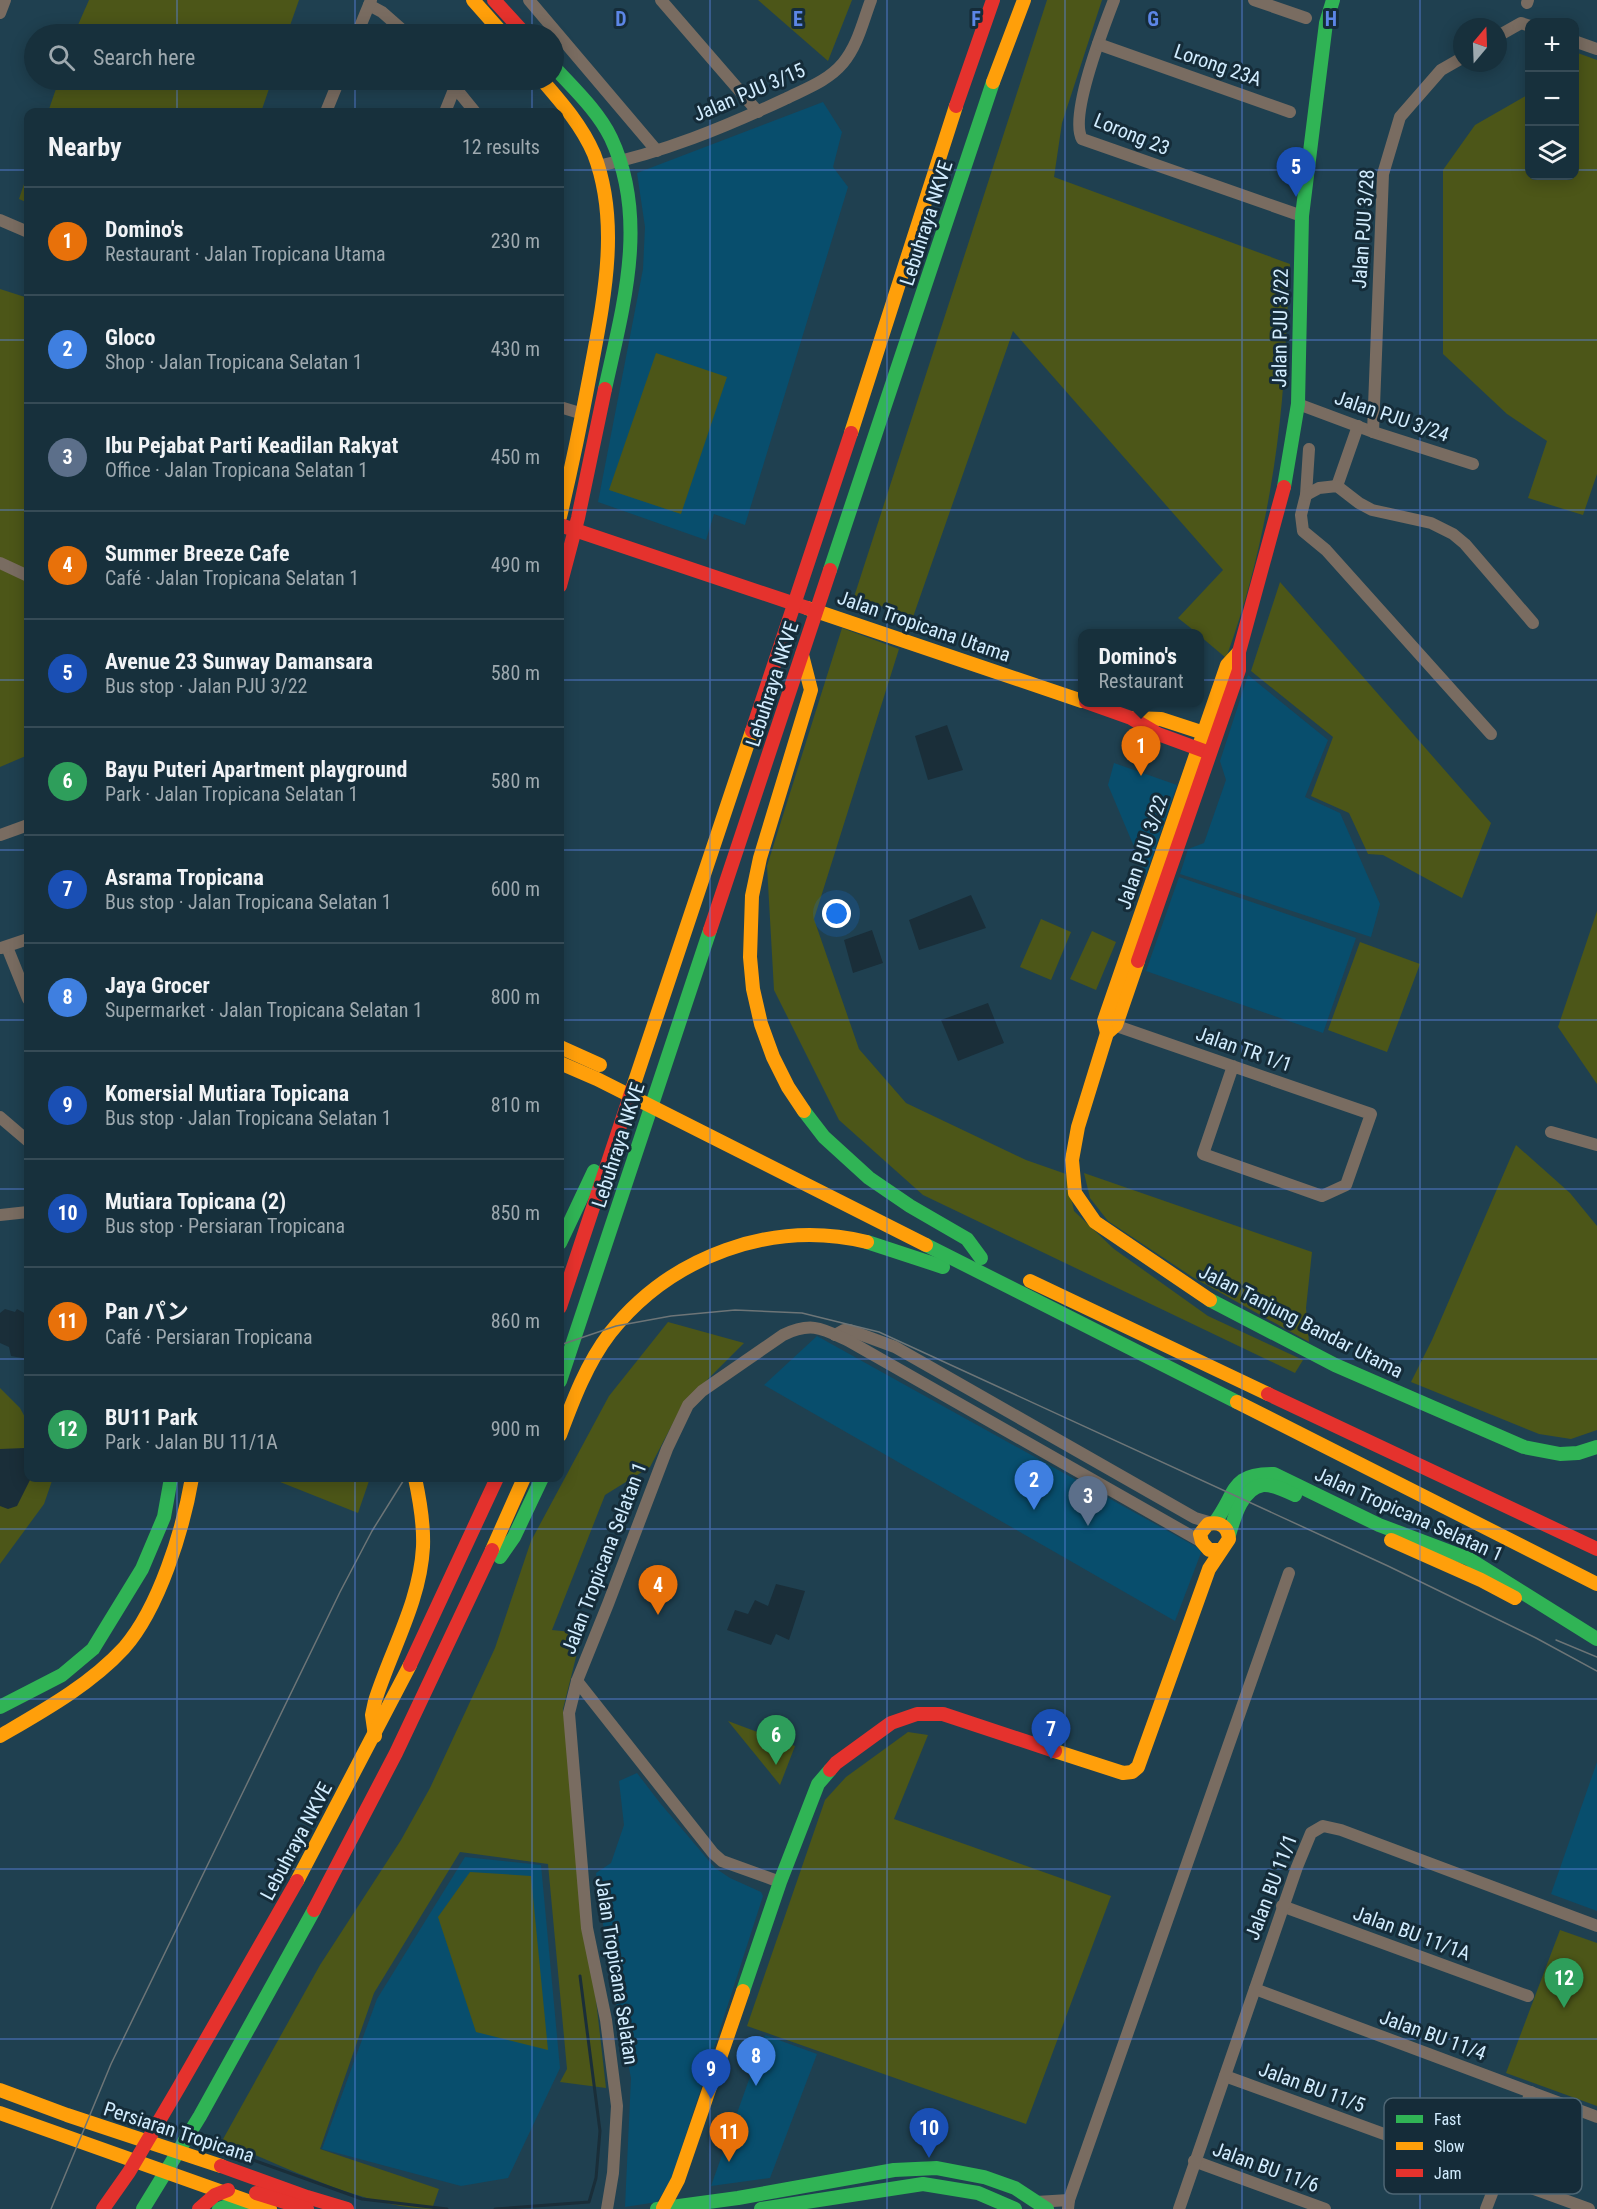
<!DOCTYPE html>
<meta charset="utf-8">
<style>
body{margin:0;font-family:"Roboto Condensed","Noto Sans JP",sans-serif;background:#203843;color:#f1f3f6}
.controls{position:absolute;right:18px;top:18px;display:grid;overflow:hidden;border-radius:12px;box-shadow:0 3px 15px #0003}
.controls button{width:54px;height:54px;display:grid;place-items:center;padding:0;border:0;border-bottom:2px solid #364b56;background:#17303c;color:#f1f3f6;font:30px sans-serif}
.compass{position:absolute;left:1453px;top:18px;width:54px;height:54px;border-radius:50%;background:#17303c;box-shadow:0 3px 15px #0003;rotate:19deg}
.you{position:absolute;left:837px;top:914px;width:21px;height:21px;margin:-15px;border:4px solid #fff;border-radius:50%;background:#1a73e8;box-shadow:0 0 0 9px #1a73e833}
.badge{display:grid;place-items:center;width:39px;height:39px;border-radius:50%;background:#93b0c2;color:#fff;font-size:20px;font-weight:700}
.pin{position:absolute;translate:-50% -50px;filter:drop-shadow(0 2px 3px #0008)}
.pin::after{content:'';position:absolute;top:32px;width:21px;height:18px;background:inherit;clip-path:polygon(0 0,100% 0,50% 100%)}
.popup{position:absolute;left:1078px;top:629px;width:126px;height:78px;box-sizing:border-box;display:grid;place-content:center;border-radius:12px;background:#17303c;filter:drop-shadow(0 2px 4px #0005);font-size:20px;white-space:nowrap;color:#9ea9af}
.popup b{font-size:22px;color:#f1f3f6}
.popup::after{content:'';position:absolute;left:50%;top:100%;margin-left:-12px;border:12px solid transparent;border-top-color:#17303c}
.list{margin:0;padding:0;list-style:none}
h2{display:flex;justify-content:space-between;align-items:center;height:78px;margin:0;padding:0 24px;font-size:26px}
h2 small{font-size:20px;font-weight:400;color:#9ea9af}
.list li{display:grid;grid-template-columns:39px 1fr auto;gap:18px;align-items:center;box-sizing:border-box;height:108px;padding:0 24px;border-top:2px solid #364b56}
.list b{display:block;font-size:22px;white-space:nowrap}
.list p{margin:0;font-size:20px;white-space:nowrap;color:#9ea9af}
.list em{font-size:20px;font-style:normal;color:#9ea9af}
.icon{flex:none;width:33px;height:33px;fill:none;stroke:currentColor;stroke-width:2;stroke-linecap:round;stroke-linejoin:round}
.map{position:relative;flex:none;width:1597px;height:2209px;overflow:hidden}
.search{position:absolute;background:#17303c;box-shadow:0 3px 15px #0003;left:24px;top:24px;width:540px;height:66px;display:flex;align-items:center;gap:15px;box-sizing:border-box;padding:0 21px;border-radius:33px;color:#9ea9af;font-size:22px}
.panel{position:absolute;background:#17303c;box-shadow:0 3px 15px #0003;left:24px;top:108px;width:540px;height:1374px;border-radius:12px}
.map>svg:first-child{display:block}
</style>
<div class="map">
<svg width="1597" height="2209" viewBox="0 0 1597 2209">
<rect width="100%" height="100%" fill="#1f4050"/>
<g fill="#084e6d">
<polygon points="823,102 842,132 833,167 848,187 745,525 714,514 706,540 598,502 643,269 645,227 637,173"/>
<polygon points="1248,675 1328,740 1305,797 1340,813 1380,904 1371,937 1180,874 1188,849 1204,843 1226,780 1220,761"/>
<polygon points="1114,763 1177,785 1146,875 1108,785"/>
<polygon points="1179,877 1356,938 1323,1033 1146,971"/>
<polygon points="817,1336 1202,1550 1175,1621 764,1385"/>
<polygon points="1597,1762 1597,1911 1551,1894"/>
<polygon points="637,1773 660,1803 715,1868 730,1878 761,1892 763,1896 671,2181 657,2202 625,2207 631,2078 609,1967 596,1873 611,1863 624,1825 619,1781"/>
<polygon points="465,1857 541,1865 560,2068 508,2178 461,2186 322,2149 377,1999"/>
<polygon points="765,2035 817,2054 770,2178 711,2186"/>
</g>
<g fill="#4c5618">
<polygon points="89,0 299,0 287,34 74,34"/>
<polygon points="758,0 852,0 828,61"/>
<path d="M1047,0H1102L1062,123L1054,177L1290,264C1287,309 1286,355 1282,400C1274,487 1256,577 1226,658L1200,636V634L1197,633L1178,618L1223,570L1013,331L913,617L854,597Z"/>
<polygon points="1575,52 1597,60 1597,474 1583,515 1528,498 1547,441 1507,414 1443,354 1443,170 1475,125 1529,94 1530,176 1574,176"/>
<polygon points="59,80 272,80 261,112 48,112"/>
<polygon points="28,172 28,203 19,199"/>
<polygon points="0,289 28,298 28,755 0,767"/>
<polygon points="656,353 727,377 681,514 609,490"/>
<polygon points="1280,582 1491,823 1462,898 1383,855 1368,854 1349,813 1311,796 1333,737 1251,671"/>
<polygon points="842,628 899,649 814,919 859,1049 906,1103 1026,1160 1066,1174 1074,1211 1114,1249 1208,1316 1303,1360 1295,1373 923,1195 839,1120 774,990 767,866"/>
<polygon points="1597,911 1597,1084 1558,1027"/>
<polygon points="1041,919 1071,932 1051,980 1020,967"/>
<polygon points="1092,931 1116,942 1096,990 1070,979"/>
<polygon points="1360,942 1420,964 1387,1052 1328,1030"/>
<polygon points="1516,1145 1570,1193 1597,1226 1597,1430 1571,1439 1539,1434 1411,1382 1432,1340"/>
<polygon points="1084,1173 1312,1252 1306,1308 1309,1342 1194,1278 1108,1221 1090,1198"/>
<path d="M668,1322L744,1343L683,1404L650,1467L605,1495L552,1630L582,1633L563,1709L606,2088L560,2082L567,2069L548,1864L460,1852L374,1993L320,2149L439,2189L432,2209C368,2209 281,2165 222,2141L320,1965L401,1840L430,1788L495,1648L531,1541L609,1396Z"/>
<polygon points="0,1388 20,1408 28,1423 28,1478 53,1478 44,1504 0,1564"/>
<polygon points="270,1478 370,1478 358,1513"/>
<polygon points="728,1721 795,1746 780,1785"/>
<polygon points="908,1732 928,1735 894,1819 1111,1896 1026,2124 747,2026 825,1800 846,1777"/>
<polygon points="470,1872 531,1876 548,2050 476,2032 438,1917"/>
<polygon points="1560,1930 1597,1943 1597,2106 1506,2073"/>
</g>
<g fill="#1a2e39">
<polygon points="947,725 963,770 928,780 915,736"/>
<polygon points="971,895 986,928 919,950 909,920"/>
<polygon points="872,930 883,963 853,973 844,940"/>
<polygon points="988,1003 1004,1043 958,1061 941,1020"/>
<polygon points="5,1309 15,1312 17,1309 28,1315 28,1361 28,1359 11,1356 9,1347 0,1343 0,1313"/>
<polygon points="25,1448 28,1453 28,1478 31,1478 17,1506 8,1509 0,1506 0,1449"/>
<polygon points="776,1584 805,1591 789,1640 776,1634 771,1645 727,1630 735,1610 748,1614 755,1600 768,1606"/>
</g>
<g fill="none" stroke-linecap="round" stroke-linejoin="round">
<g stroke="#1a2e39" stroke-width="3">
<polyline points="236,2154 362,2199 447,2209"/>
<polyline points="495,2209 589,2202 596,2178 600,2131 580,1976"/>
</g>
<g stroke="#796c61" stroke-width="12">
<polyline points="529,0 657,151"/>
<polyline points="661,0 758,112"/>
<path d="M1114,0C1104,26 1069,116 1082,139L1302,216"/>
<polyline points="1254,0 1306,18"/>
<polyline points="1527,3 1528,0"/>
<polyline points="369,5 382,12 407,34"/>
<polyline points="0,13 5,0"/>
<polyline points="357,34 371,0"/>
<polyline points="1498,36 1521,23 1530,26"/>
<polyline points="1574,41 1597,49"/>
<polyline points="1098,44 1290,112"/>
<polyline points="449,80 475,112"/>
<polyline points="326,112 339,80"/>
<polyline points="445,112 455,87"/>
<path d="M598,166C662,153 725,127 785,99C805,89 828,81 843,63C858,45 863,21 871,0"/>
<polyline points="0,220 28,232"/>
<polyline points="1298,404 1373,432 1473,464"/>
<polyline points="560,407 583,414"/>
<polyline points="1373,432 1383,174 1400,117 1441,70 1462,58"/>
<polyline points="1309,449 1306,495 1301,515 1303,531 1326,550 1491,734"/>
<polyline points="1337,486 1358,426"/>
<polyline points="1306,495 1319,488 1337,486 1359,503 1372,510 1431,523 1453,534 1465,544 1533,623"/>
<polyline points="0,563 28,576"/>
<polyline points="0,835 28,825"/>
<polyline points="7,947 28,999"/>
<polyline points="1,948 28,939"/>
<polyline points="1108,1023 1371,1114 1346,1185 1322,1196 1203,1154 1233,1066"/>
<polyline points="0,1117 28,1141"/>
<polyline points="1551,1132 1597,1145"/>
<polyline points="0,1215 28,1212"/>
<polyline points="835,1335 844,1330 849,1330 895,1347 1195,1518 1212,1523"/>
<polyline points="577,1681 713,1853 722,1861 780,1882"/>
<polyline points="1282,1906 1528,1996"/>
<polyline points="1255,1989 1597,2117"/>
<polyline points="1225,2076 1589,2209"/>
<polyline points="1194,2161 1325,2209"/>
<polyline points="1069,2200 1289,1573"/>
<polyline points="1036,2202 1069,2200 1068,2209"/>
<path d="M607,2209L613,2173L617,2106L606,2020L587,1928L569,1713L577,1681L608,1604L667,1449L688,1405L702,1391L783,1335C812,1321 823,1329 849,1341L1202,1542"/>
<polyline points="1179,2209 1297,1867 1311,1833 1323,1826 1341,1830 1597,1926"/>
<polyline points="1486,2209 1531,2092"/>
</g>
<g stroke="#30b455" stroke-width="14">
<path d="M554,67C574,89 598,111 611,138C649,219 623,307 605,389"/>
<polyline points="1284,487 1298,404 1302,216 1326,23 1333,0"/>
<polyline points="830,570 993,82"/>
<polyline points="804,1111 824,1137 869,1178 910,1206 967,1239 981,1258"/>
<polyline points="867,1242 943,1267"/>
<polyline points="560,1243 594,1171"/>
<polyline points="926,1245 1237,1402"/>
<polyline points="1210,1300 1335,1365 1524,1447 1560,1454 1578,1453 1597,1447"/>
<polyline points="560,1381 710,930"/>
<path d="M1215,1522C1237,1493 1230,1473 1274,1474L1379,1525L1469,1559L1597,1639"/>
<path d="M1229,1535C1234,1518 1242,1488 1263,1485C1274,1484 1285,1491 1295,1495"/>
<polyline points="500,1557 514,1537 542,1478"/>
<polyline points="0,1707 62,1675 93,1649 142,1569 164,1517 171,1478"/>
<polyline points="743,1991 780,1882 818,1784 830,1770"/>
<polyline points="143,2209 200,2116 314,1910"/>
<polyline points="219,2209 235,2203 246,2203"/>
<polyline points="657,2209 738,2198 894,2170 937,2168 984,2177 1015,2188 1047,2209"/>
<polyline points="761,2209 923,2184 978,2193 1015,2209"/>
</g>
<g stroke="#ff9f0a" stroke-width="14">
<polyline points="473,0 503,34"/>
<path d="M542,80C562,103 582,126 594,154C621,224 603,304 590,374C581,422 571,470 560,517"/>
<polyline points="993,82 1024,0"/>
<polyline points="851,433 956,106"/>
<polyline points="807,608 1082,701"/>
<polyline points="802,655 811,690 760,858 752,896 750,957 753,989 761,1024 773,1057 788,1087 804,1111"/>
<polyline points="1133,718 1161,719 1213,736"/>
<polyline points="1138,961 1116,1025 1107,1033 1078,1127 1072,1160 1075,1193 1095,1222 1210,1300"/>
<polyline points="1107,1033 1104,1021 1227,665 1239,652"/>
<polyline points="560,1047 600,1065"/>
<polyline points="560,1063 597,1079 926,1245"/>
<polyline points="633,1087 752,731"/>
<polyline points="1030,1281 1268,1394"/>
<polyline points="1237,1402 1597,1584"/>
<path d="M560,1435C573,1400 587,1363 610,1333C671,1256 772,1219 867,1242"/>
<polyline points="1391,1540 1481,1580 1515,1598"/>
<polyline points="492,1550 524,1478"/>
<path d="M0,1736C43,1711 90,1685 124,1648C159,1608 183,1530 192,1478"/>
<path d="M375,1736L372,1715L375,1701C391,1650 420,1602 423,1547C424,1523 420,1501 415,1478"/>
<path d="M1055,1751L1123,1773L1132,1772L1138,1767L1209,1569L1229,1539C1228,1527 1220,1521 1208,1524L1200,1534L1202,1542L1209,1550H1221"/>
<polyline points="297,1881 410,1665"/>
<polyline points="0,2090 67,2115 221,2166"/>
<polyline points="0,2113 270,2209"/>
<polyline points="663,2208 678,2180 743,1991"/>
</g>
<g stroke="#e5322d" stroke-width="14">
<polyline points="494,0 525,34"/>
<polyline points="956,106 993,0"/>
<polyline points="560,525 807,608"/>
<polyline points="560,586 578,518 605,389"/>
<polyline points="1086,702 1131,718 1158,734 1207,752"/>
<polyline points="752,731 851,433"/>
<polyline points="710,930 830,570"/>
<polyline points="1138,961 1239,670 1239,652 1284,487"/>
<polyline points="560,1307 633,1087"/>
<polyline points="1268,1394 1597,1549"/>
<polyline points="410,1665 497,1478"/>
<polyline points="830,1770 836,1763 891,1723 917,1714 943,1714 1055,1751"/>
<polyline points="314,1910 396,1753 492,1550"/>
<polyline points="221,2166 307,2197 347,2209"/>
<polyline points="256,2193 307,2209"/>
<polyline points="103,2209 129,2172 179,2087 297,1881"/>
<polyline points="199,2209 215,2195 228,2190"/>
</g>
<g stroke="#6d7577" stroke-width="1.5">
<polyline points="560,1345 616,1326 671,1316 735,1310 802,1313 879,1332 1388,1566 1536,1638 1597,1671"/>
<polyline points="1556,1640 1597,1657"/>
<polyline points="51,2209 111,2064 242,1794 340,1592 372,1531 405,1478"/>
</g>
</g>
<path fill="none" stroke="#5c86e6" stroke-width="1.5" stroke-opacity="0.55" d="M177,0V34M355,0V34M532,0V34M710,0V2209M887,0V2209M1065,0V2209M1242,0V2209M1420,0V2209M177,80V112M355,80V112M532,80V112M0,170H28M560,170H1530M1574,170H1597M0,340H28M560,340H1597M0,510H28M560,510H1597M0,680H28M560,680H1597M0,850H28M560,850H1597M0,1020H28M560,1020H1597M0,1189H28M560,1189H1597M0,1359H28M560,1359H1597M177,1478V2209M355,1478V2209M532,1478V2209M0,1529H1597M0,1699H1597M0,1869H1597M0,2039H1597"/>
<g text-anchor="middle" stroke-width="6" stroke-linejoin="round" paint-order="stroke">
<g font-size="20" fill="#d2edff" stroke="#152c39">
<text transform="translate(1218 65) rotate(19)" y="7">Lorong 23A</text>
<text transform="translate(749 92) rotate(-23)" y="7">Jalan PJU 3/15</text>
<text transform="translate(1132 134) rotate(22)" y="7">Lorong 23</text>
<text transform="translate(926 223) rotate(-72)" y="7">Lebuhraya NKVE</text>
<text transform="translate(1363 229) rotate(-86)" y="7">Jalan PJU 3/28</text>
<text transform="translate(1280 328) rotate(-89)" y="7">Jalan PJU 3/22</text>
<text transform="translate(1392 416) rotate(19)" y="7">Jalan PJU 3/24</text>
<text transform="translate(924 626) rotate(19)" y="7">Jalan Tropicana Utama</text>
<text transform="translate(772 684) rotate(-72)" y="7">Lebuhraya NKVE</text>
<text transform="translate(1142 852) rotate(-71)" y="7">Jalan PJU 3/22</text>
<text transform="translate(1244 1049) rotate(19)" y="7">Jalan TR 1/1</text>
<text transform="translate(618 1145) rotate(-72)" y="7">Lebuhraya NKVE</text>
<text transform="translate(1301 1321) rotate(27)" y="7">Jalan Tanjung Bandar Utama</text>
<text transform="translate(1409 1514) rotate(24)" y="7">Jalan Tropicana Selatan 1</text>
<text transform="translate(604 1558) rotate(-69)" y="7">Jalan Tropicana Selatan 1</text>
<text transform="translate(296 1841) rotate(-62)" y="7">Lebuhraya NKVE</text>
<text transform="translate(1271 1887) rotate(-69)" y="7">Jalan BU 11/1</text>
<text transform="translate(1412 1933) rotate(20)" y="7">Jalan BU 11/1A</text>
<text transform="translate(617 1971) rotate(81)" y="7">Jalan Tropicana Selatan</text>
<text transform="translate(1433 2035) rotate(20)" y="7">Jalan BU 11/4</text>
<text transform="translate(1312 2087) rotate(20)" y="7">Jalan BU 11/5</text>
<text transform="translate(179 2132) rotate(18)" y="7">Persiaran Tropicana</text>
<text transform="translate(1266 2167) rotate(20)" y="7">Jalan BU 11/6</text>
</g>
</g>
<rect x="1384" y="2098" width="198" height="96" rx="9" fill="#152c39" stroke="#4e6674" stroke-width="1.5"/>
<rect x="1396" y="2115" width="27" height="8" fill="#30b455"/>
<rect x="1396" y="2142" width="27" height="8" fill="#ff9f0a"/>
<rect x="1396" y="2169" width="27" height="8" fill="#e5322d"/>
<g font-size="16" fill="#d2edff">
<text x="1434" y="2125">Fast</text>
<text x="1434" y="2152">Slow</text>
<text x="1434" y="2179">Jam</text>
</g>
<g font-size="20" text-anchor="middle" font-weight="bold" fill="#5c86e6" stroke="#152c39" stroke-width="6" stroke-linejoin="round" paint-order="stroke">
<text x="621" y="26">D</text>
<text x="798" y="26">E</text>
<text x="976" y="26">F</text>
<text x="1153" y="26">G</text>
<text x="1331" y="26">H</text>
</g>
</svg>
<div class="controls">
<button>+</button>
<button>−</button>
<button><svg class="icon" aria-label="layers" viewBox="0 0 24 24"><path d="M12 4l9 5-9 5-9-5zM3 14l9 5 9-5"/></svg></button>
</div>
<svg class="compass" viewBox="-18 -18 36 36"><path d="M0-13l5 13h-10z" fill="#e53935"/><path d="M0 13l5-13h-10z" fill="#9ea9af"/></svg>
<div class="you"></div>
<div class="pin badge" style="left:1141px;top:776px;background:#e8710a">1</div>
<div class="popup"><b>Domino's</b>Restaurant</div>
<div class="pin badge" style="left:1034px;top:1510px;background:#3f7fe0">2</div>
<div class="pin badge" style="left:1088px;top:1526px;background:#5c6f8a">3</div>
<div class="pin badge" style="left:658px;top:1615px;background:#e8710a">4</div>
<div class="pin badge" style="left:1296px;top:197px;background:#1a4fb4">5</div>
<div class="pin badge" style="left:776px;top:1765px;background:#2e9e5b">6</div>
<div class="pin badge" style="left:1051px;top:1759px;background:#1a4fb4">7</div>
<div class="pin badge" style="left:756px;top:2086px;background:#3f7fe0">8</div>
<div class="pin badge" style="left:711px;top:2099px;background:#1a4fb4">9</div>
<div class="pin badge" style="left:929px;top:2158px;background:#1a4fb4">10</div>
<div class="pin badge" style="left:729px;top:2162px;background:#e8710a">11</div>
<div class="pin badge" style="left:1564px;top:2008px;background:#2e9e5b">12</div>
<div class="search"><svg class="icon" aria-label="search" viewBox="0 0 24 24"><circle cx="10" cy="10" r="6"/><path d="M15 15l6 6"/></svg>Search here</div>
<section class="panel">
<h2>Nearby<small>12 results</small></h2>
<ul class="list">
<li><span class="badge" style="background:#e8710a">1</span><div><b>Domino's</b><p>Restaurant · Jalan Tropicana Utama</p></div><em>230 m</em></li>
<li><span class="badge" style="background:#3f7fe0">2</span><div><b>Gloco</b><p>Shop · Jalan Tropicana Selatan 1</p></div><em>430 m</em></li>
<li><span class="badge" style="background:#5c6f8a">3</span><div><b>Ibu Pejabat Parti Keadilan Rakyat</b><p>Office · Jalan Tropicana Selatan 1</p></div><em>450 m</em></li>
<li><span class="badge" style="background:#e8710a">4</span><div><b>Summer Breeze Cafe</b><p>Café · Jalan Tropicana Selatan 1</p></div><em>490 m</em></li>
<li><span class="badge" style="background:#1a4fb4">5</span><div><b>Avenue 23 Sunway Damansara</b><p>Bus stop · Jalan PJU 3/22</p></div><em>580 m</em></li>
<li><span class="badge" style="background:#2e9e5b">6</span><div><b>Bayu Puteri Apartment playground</b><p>Park · Jalan Tropicana Selatan 1</p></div><em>580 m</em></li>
<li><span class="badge" style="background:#1a4fb4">7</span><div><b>Asrama Tropicana</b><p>Bus stop · Jalan Tropicana Selatan 1</p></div><em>600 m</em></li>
<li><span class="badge" style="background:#3f7fe0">8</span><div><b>Jaya Grocer</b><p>Supermarket · Jalan Tropicana Selatan 1</p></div><em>800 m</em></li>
<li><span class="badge" style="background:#1a4fb4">9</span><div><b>Komersial Mutiara Topicana</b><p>Bus stop · Jalan Tropicana Selatan 1</p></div><em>810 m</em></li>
<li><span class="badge" style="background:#1a4fb4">10</span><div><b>Mutiara Topicana (2)</b><p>Bus stop · Persiaran Tropicana</p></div><em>850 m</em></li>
<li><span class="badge" style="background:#e8710a">11</span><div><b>Pan パン</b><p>Café · Persiaran Tropicana</p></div><em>860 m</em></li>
<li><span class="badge" style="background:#2e9e5b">12</span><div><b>BU11 Park</b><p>Park · Jalan BU 11/1A</p></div><em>900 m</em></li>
</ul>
</section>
</div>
